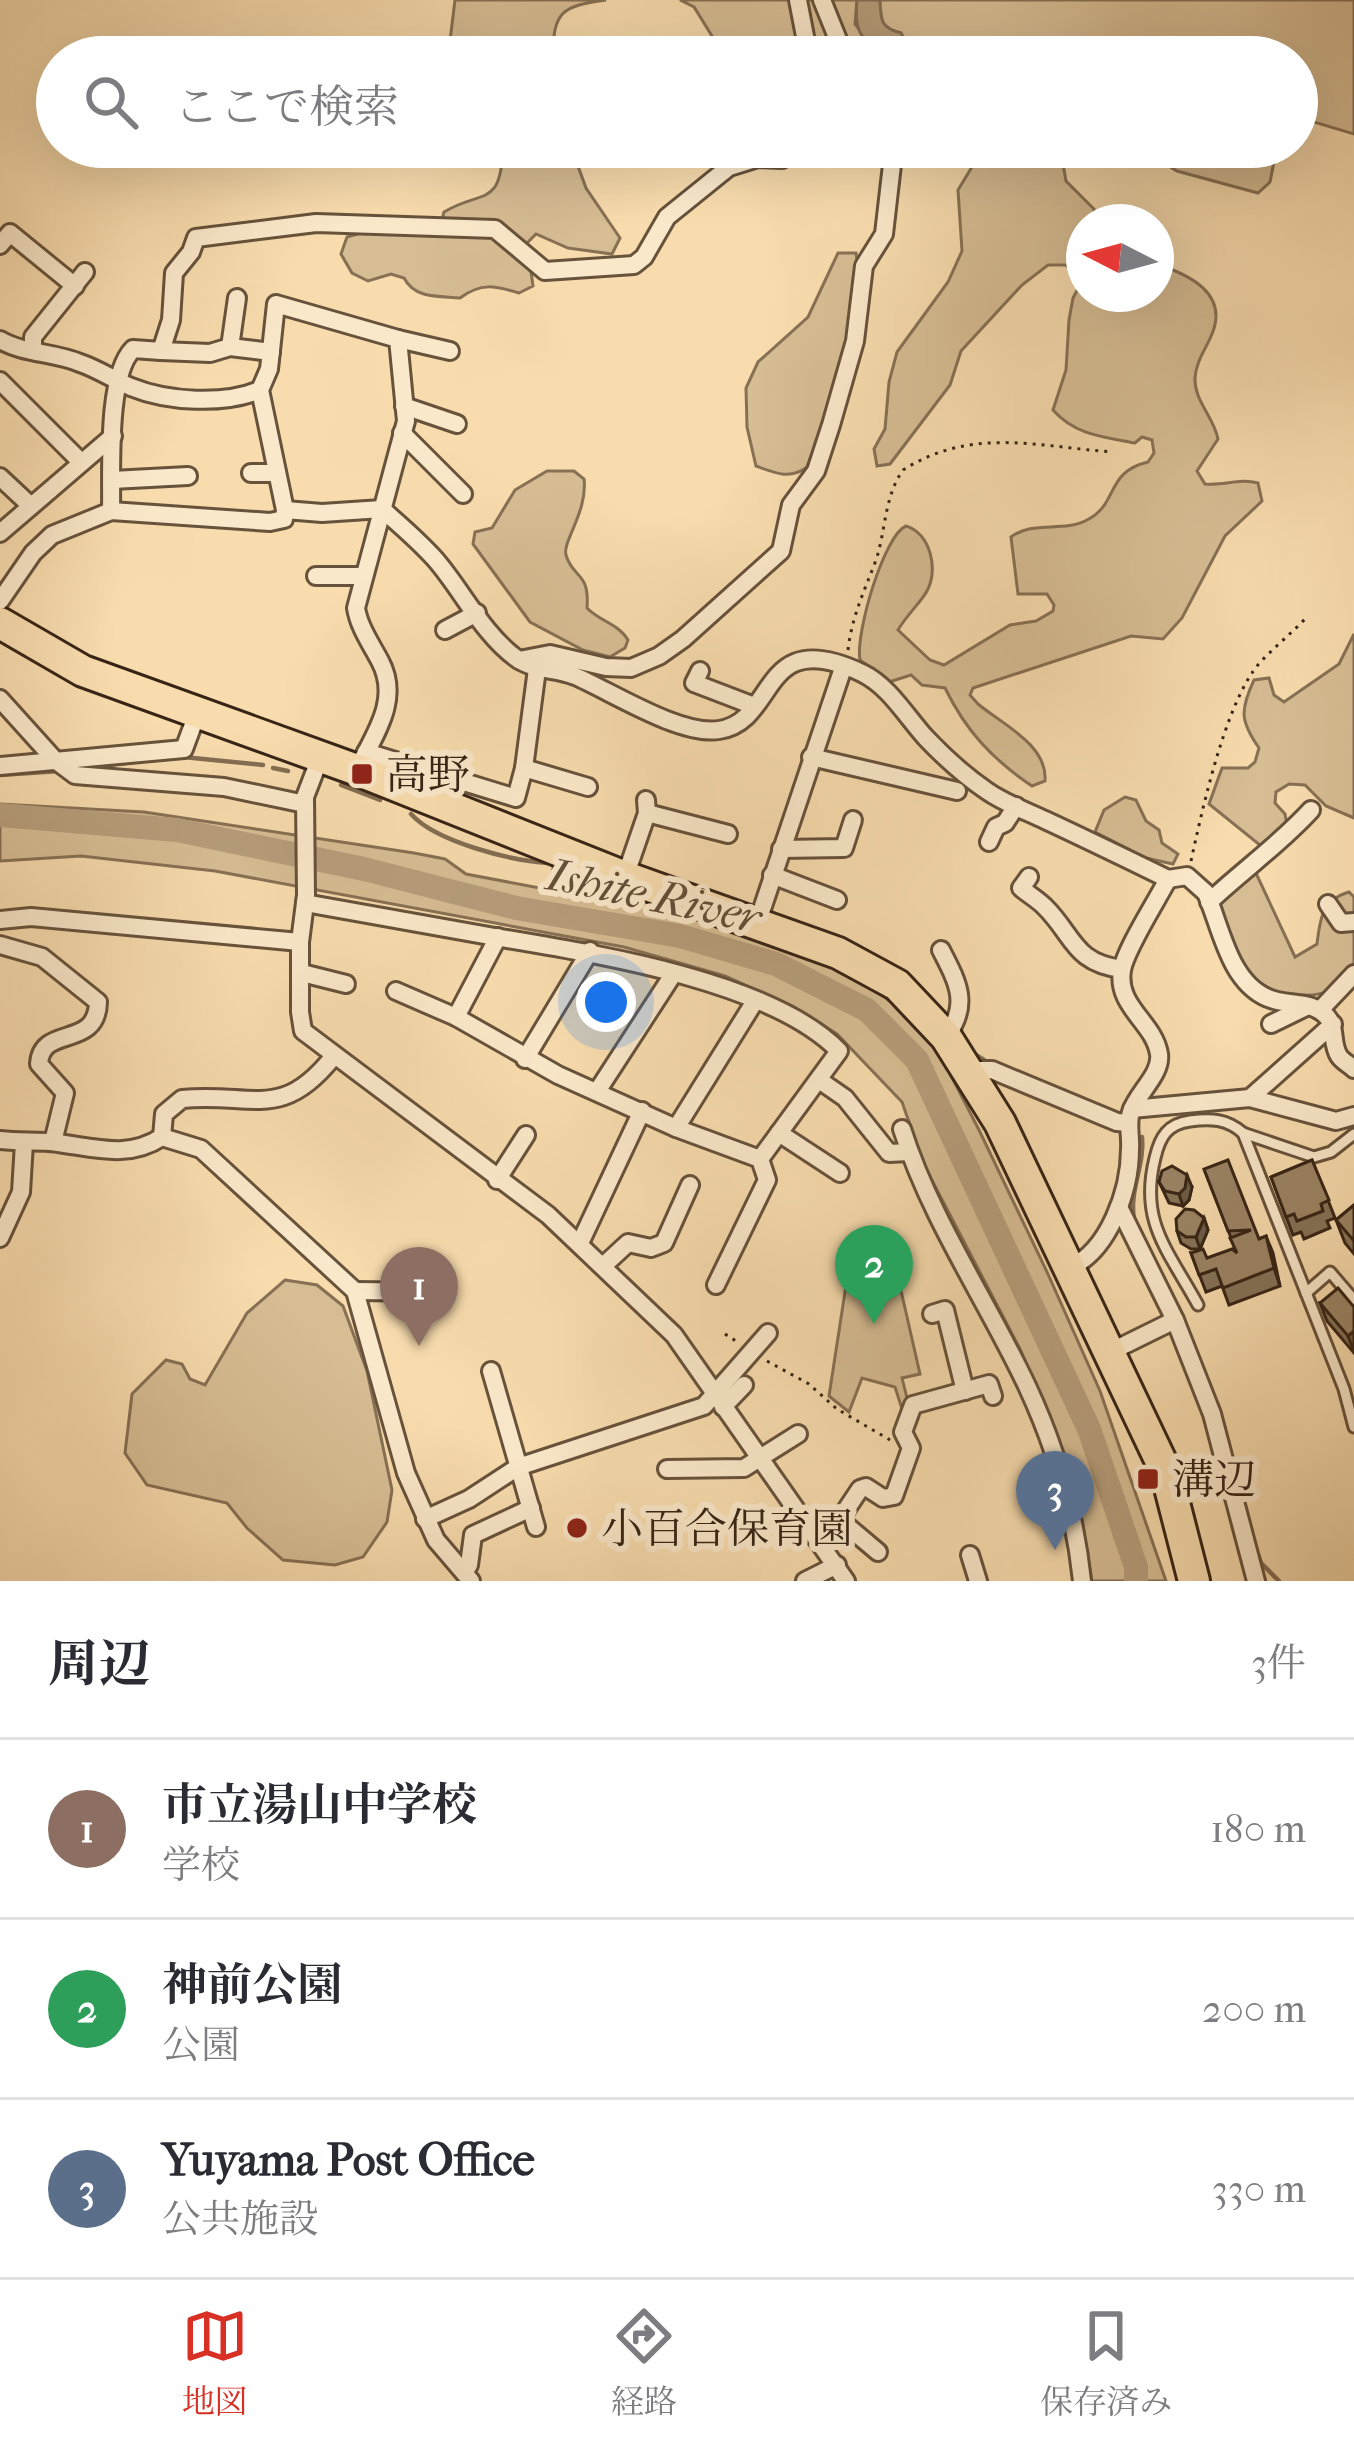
<!DOCTYPE html>
<html lang="ja">
<meta charset="utf-8">
<style>
body{margin:0;font-family:"IM FELL French Canon","Noto Serif JP",serif;background:#f7f7f7;color:#2b2b33}
.compass{position:absolute;left:1066px;top:204px;width:108px;height:108px;border-radius:50%;background:#fff;box-shadow:0 12px 48px #0002;rotate:276deg}
.you{position:absolute;left:606px;top:1002px;width:42px;height:42px;margin:-30px;border:9px solid #fff;border-radius:50%;background:#1a73e8;box-shadow:0 0 0 18px #1a73e833}
.badge{display:grid;place-items:center;width:78px;height:78px;border-radius:50%;background:#d93025;color:#fff;font-size:39px;font-weight:700}
.pin{position:absolute;translate:-50% -99px;filter:drop-shadow(0 3px 6px #0008)}
.pin::after{content:'';position:absolute;top:63px;width:42px;height:36px;background:inherit;clip-path:polygon(0 0,100% 0,50% 100%)}
.list{margin:0;padding:0;list-style:none}
h2{display:flex;justify-content:space-between;align-items:center;height:156px;margin:0;padding:0 48px;font-size:51px}
h2 small{font-size:39px;font-weight:400;color:#7c7c81}
.list li{display:grid;grid-template-columns:78px 1fr auto;gap:36px;align-items:center;box-sizing:border-box;height:180px;padding:0 48px;border-top:3px solid #e1e1e2}
.list b{display:block;font-size:45px;white-space:nowrap}
.list p{margin:0;font-size:39px;white-space:nowrap;color:#7c7c81}
.list em{font-size:39px;font-style:normal;color:#7c7c81}
.icon{flex:none;width:66px;height:66px;fill:none;stroke:currentColor;stroke-width:2;stroke-linecap:round;stroke-linejoin:round}
.map{position:relative;flex:none;width:1354px;height:1581px;overflow:hidden}
.search{position:absolute;background:#fff;box-shadow:0 12px 48px #0002;left:36px;right:36px;top:36px;height:132px;display:flex;align-items:center;gap:30px;box-sizing:border-box;padding:0 42px;border-radius:66px;color:#7c7c81;font-size:45px}
.sheet{height:696px;background:#fff}
nav{display:flex;justify-content:space-around;align-items:center;box-sizing:border-box;height:168px;border-top:3px solid #e1e1e2;background:#fff;font-size:33px;color:#7c7c81}
nav a{display:grid;justify-items:center;gap:6px}
nav .on{color:#d93025}
.map>svg:first-child{display:block}
</style>
<div class="map">
<svg width="1354" height="1581" viewBox="0 0 1354 1581">
<rect width="100%" height="100%" fill="#f8dcae"/>
<filter id="stains"><feTurbulence type="fractalNoise" baseFrequency=".00167" numOctaves="4"/><feColorMatrix values="0 0 0 0 .2 0 0 0 0 .09 0 0 0 0 .02 0 0 0 .5 -.17"/></filter>
<radialGradient id="worn" r=".72"><stop offset=".6" stop-color="#630" stop-opacity="0"/><stop offset="1" stop-color="#630" stop-opacity=".3"/></radialGradient>
<g fill="#d7bd94" stroke="#877054" stroke-width="3">
<path d="M455,0H606C562,6 553,11 553,57H448Z"/>
<polygon points="680,0 857,0 855,24 874,49 872,57 725,57 694,7"/>
<path d="M879,0H1354V134L1297,117V57H1015L1022,48L1019,40L995,57H913L901,33C880,28 881,20 879,0Z"/>
<path d="M503,147H571L586,188L620,238L612,254L568,248L536,234L527,243L533,286L519,293C496,286 481,282 460,298C439,296 415,299 404,278L391,274L368,281L352,273L341,254L347,237L368,231L438,236L444,212C482,189 501,209 503,147Z"/>
<path d="M984,147H1060L1066,181L1094,209V222H1084V294H1156V264C1188,274 1229,293 1212,334C1206,349 1196,361 1195,378C1194,401 1214,417 1218,439L1197,471L1205,484C1224,486 1239,478 1258,483L1262,501L1225,536L1182,618L1163,639L1131,636L973,688L970,695L978,704C1002,724 1048,745 1045,781L1032,786C992,759 966,731 945,688L922,685L911,675L889,682L860,660C855,634 884,535 906,526C930,533 939,569 927,591C921,602 906,616 898,630L930,660L944,665L1010,625L1036,621L1053,611L1054,605L1047,594H1018L1011,537C1033,520 1063,533 1087,520C1119,504 1105,472 1148,462L1154,453L1152,440L1142,437L1135,443C1103,437 1075,435 1053,410L1066,370L1069,320L1073,298L1080,285L1079,273L1065,265H1048L1022,285L961,351L950,385L890,464L877,466L874,449L885,429L889,382L897,352L948,282L962,251L958,190Z"/>
<polygon points="1138,147 1264,147 1274,162 1270,182 1258,193 1177,171"/>
<path d="M838,253H856C866,310 827,412 807,467C790,480 775,473 756,466L747,427L746,388L758,362L808,317Z"/>
<path d="M547,471H574L584,479C588,511 562,542 566,555C572,578 590,571 587,608C599,621 619,624 628,640L625,648L610,657L583,650L530,622L473,544L475,532L492,528L515,490Z"/>
<path d="M1354,634V818L1326,806L1305,785L1289,784L1276,792L1275,803L1285,814L1288,831L1261,846L1209,804L1222,768H1248L1255,762L1259,748C1240,721 1240,710 1254,680L1269,678L1274,695L1284,702L1339,664Z"/>
<polygon points="1125,797 1136,800 1146,821 1159,830 1162,843 1178,854 1173,864 1146,858 1095,832 1104,810"/>
<polygon points="0,804 144,812 414,853 445,859 466,874 550,890 554,862 831,966 865,982 918,1023 941,1056 980,1132 1047,1272 1100,1391 1166,1581 1092,1581 1078,1499 1043,1401 1020,1349 924,1165 902,1102 837,1034 794,1007 725,976 624,947 215,871 81,856 0,861"/>
<path d="M1255,871L1295,957L1317,944C1320,918 1322,900 1349,892L1354,897V969C1348,974 1341,985 1334,989C1313,1000 1270,996 1253,980C1234,961 1227,928 1218,903Z"/>
<polygon points="851,1253 897,1273 920,1374 902,1378 909,1406 904,1415 895,1387 862,1378 849,1412 829,1396"/>
<polygon points="285,1280 317,1285 343,1306 367,1371 392,1490 387,1522 363,1557 335,1565 283,1560 247,1528 227,1503 147,1485 125,1453 132,1394 166,1360 182,1364 190,1379 205,1385 247,1313"/>
</g>
<path fill="#b69d7a" stroke="#836d52" stroke-width="3" d="M857,0H880C881,20 880,28 901,33L913,57H872L874,49C856,34 855,22 857,0Z"/>
<g fill="none" stroke-linecap="round" stroke-linejoin="round">
<g stroke="#836d52" stroke-width="4.5">
<polyline points="183,757 263,765"/>
<polyline points="82,768 160,759"/>
<polyline points="273,768 288,771"/>
<polyline points="0,775 60,771"/>
<polyline points="341,785 380,800"/>
<path d="M411,814C436,842 512,861 549,863"/>
<polyline points="971,1052 984,1060"/>
<path d="M1134,1219C1129,1190 1145,1165 1142,1137"/>
<polyline points="1147,1246 1174,1300"/>
<polyline points="1197,1355 1215,1400"/>
<polyline points="1219,1410 1226,1434"/>
<polyline points="1256,1549 1261,1563 1279,1581"/>
</g>
<polyline stroke="#b69d7a" stroke-width="24" points="0,815 177,830 364,869 516,908 680,936 776,964 867,1010 917,1060 1089,1429 1136,1567 1136,1581"/>
<defs>
<g id="lane">
<polyline points="1243,1133 1314,1157 1331,1152 1354,1134"/>
<polyline points="1306,1293 1330,1272 1354,1300"/>
<path d="M1198,1305C1168,1250 1139,1222 1155,1158C1160,1136 1168,1124 1190,1121C1211,1118 1227,1119 1243,1133L1344,1389L1354,1427"/>
</g>
<g id="street">
<polyline points="798,0 809,57"/>
<polyline points="822,0 845,57"/>
<polyline points="0,245 10,233 75,286"/>
<polyline points="398,339 450,351"/>
<path d="M0,340C24,354 54,352 80,363C98,369 114,380 131,387C168,402 224,405 260,390"/>
<polyline points="230,347 237,298"/>
<polyline points="33,351 33,337 85,272"/>
<polyline points="161,351 210,353 230,347 271,352"/>
<polyline points="0,381 81,462"/>
<polyline points="404,406 457,424"/>
<polyline points="402,433 463,494"/>
<polyline points="251,473 277,473"/>
<polyline points="0,477 31,506"/>
<polyline points="112,480 188,476"/>
<path d="M285,510L260,390L269,369L276,304L398,339L406,421L356,608C359,627 371,644 380,661C401,700 374,735 357,770"/>
<path d="M111,511C112,473 106,376 133,349L161,351L171,320L174,273L191,252L196,238L316,223L495,229L545,271L634,265L644,257L667,217L729,167L758,158L782,159L802,147"/>
<polyline points="0,533 113,436"/>
<polyline points="316,576 364,576"/>
<path d="M0,601L33,553L52,535L111,511L270,522L284,519L285,510L322,513L382,509C400,525 419,541 435,559C462,590 482,633 516,658C534,671 555,668 575,676C612,692 680,736 719,730C779,721 758,624 862,673C889,686 906,716 926,738C944,757 965,776 987,791C1004,803 1026,811 1045,820C1086,839 1127,859 1168,879L1187,876L1206,893C1221,927 1229,982 1268,998C1286,1006 1307,1000 1323,1013C1338,1024 1330,1042 1339,1056C1343,1062 1349,1064 1354,1069"/>
<polyline points="445,630 477,613"/>
<polyline points="519,660 550,654 606,667 631,668 659,656 683,639 781,551 791,505 816,471 831,425 855,341 864,266 884,234 893,156 887,147"/>
<polyline points="700,671 694,683 754,706"/>
<polyline points="0,699 55,760 75,775 224,787 305,804"/>
<polyline points="366,752 516,798 524,768 537,669"/>
<polyline points="811,757 957,791"/>
<polyline points="320,758 305,797 306,895 300,942 300,1012 303,1031 548,1215 674,1335 846,1581"/>
<polyline points="0,766 184,749 197,714"/>
<polyline points="524,768 588,787"/>
<polyline points="647,813 728,834"/>
<polyline points="989,842 996,827 1005,823 1016,806"/>
<polyline points="781,849 844,848 853,820"/>
<polyline points="772,875 837,900"/>
<polyline points="625,877 647,813 646,800"/>
<path d="M1029,877L1021,888C1028,894 1037,899 1044,906C1074,935 1073,963 1122,969"/>
<path d="M1209,902C1243,870 1280,844 1311,810"/>
<path d="M305,903C368,914 431,926 495,937C590,953 770,980 839,1051L760,1159"/>
<polyline points="1328,904 1341,923 1354,922"/>
<polyline points="0,920 31,917 300,942"/>
<polyline points="757,924 843,668"/>
<path d="M0,945L42,957L98,1002C97,1050 41,1024 39,1064L65,1093L53,1142"/>
<path d="M941,950C958,983 970,1004 946,1037"/>
<polyline points="302,973 346,984"/>
<polyline points="396,991 456,1017 558,1075 676,1128 760,1159 767,1180 716,1285"/>
<polyline points="1320,1010 1354,974"/>
<polyline points="456,1017 498,937"/>
<polyline points="1271,1024 1308,1006"/>
<polyline points="525,1059 590,951"/>
<polyline points="971,1076 980,1070 992,1070 1117,1122 1129,1123"/>
<polyline points="819,1080 845,1098 889,1153 909,1152"/>
<polyline points="598,1090 674,973"/>
<polyline points="1250,1098 1336,1121 1354,1116"/>
<polyline points="1132,1109 1250,1098 1333,1024"/>
<polyline points="676,1128 755,1001"/>
<path d="M902,1129C931,1220 987,1301 1027,1386C1056,1448 1075,1514 1082,1581"/>
<polyline points="779,1133 840,1173"/>
<path d="M162,1137L164,1114L182,1099C253,1092 281,1122 333,1057"/>
<path d="M0,1140C20,1143 39,1140 58,1143C96,1148 128,1159 162,1137L201,1149L355,1291L406,1473L436,1540L471,1581"/>
<polyline points="497,1180 526,1135"/>
<polyline points="1119,1207 1175,1320 1212,1414 1256,1581"/>
<polyline points="0,1238 21,1192 24,1143"/>
<polyline points="580,1243 642,1111"/>
<polyline points="603,1266 628,1243 651,1248 664,1243 690,1185"/>
<path d="M1069,1268C1109,1251 1130,1190 1130,1149C1131,1136 1127,1124 1131,1112C1137,1093 1162,1074 1159,1054C1154,1022 1116,1007 1122,970C1125,950 1157,900 1168,879"/>
<polyline points="355,1291 441,1292"/>
<polyline points="932,1314 945,1310 965,1391"/>
<polyline points="1110,1352 1175,1320"/>
<polyline points="491,1371 536,1527"/>
<polyline points="723,1407 744,1385"/>
<polyline points="667,1469 744,1468 798,1434"/>
<polyline points="425,1519 469,1499 518,1467 704,1406 768,1333"/>
<polyline points="840,1520 878,1552"/>
<polyline points="816,1538 836,1525 860,1489 866,1487 883,1498 894,1496 911,1448 903,1432 913,1405 989,1384 993,1396"/>
<polyline points="970,1555 978,1581"/>
<polyline points="464,1572 469,1565 473,1535 531,1508"/>
<polyline points="805,1581 837,1565"/>
</g>
<polyline id="highway" points="0,623 83,671 357,770 625,877 838,953 897,985 946,1037 1000,1123 1166,1472 1194,1581"/>
</defs>
<use href="#lane" stroke="#67523b" stroke-width="15"/>
<use href="#street" stroke="#67523b" stroke-width="22"/>
<use href="#highway" stroke="#372415" stroke-width="36"/>
<g stroke="#372415" stroke-width="3" stroke-dasharray="3 6" stroke-linecap="butt">
<path d="M848,650C852,616 864,592 876,560C886,530 884,497 903,470C972,426 1039,447 1113,452"/>
<path d="M1191,861C1202,810 1223,716 1252,673C1260,659 1291,634 1305,619"/>
<polyline points="725,1334 739,1343"/>
<polyline points="767,1361 809,1384 837,1409 890,1440"/>
</g>
<use href="#lane" stroke="#fae8ca" stroke-width="9"/>
<use href="#street" stroke="#fae8ca" stroke-width="16"/>
<use href="#highway" stroke="#f8dcae" stroke-width="30"/>
</g>
<g fill="#857257" stroke="#372415" stroke-width="3">
<polygon points="1312,1160 1335,1218 1327,1221 1330,1228 1304,1239 1301,1232 1293,1235 1271,1177"/>
<polygon points="1204,1169 1259,1239 1266,1236 1280,1286 1229,1305 1222,1286 1206,1292 1191,1253 1207,1258 1237,1253"/>
<polygon points="1159,1182 1192,1187 1189,1200 1183,1206 1169,1203"/>
<polygon points="1354,1205 1354,1254 1345,1243 1336,1220"/>
<polygon points="1204,1218 1208,1230 1200,1249 1191,1249 1181,1243 1177,1231"/>
<polygon points="1320,1303 1354,1307 1354,1353 1327,1321"/>
</g>
<g fill="#6c5c47" stroke="#372415" stroke-width="3">
<polygon points="1187,1175 1192,1187 1189,1200 1183,1206 1179,1194"/>
<polygon points="1204,1218 1208,1230 1200,1249 1196,1237"/>
<polygon points="1266,1236 1273,1253 1280,1286 1274,1268"/>
<polygon points="1354,1331 1354,1352 1348,1336"/>
</g>
<g fill="#9b8465" stroke="#372415" stroke-width="3">
<polygon points="1228,1160 1259,1239 1266,1236 1274,1268 1223,1288 1216,1269 1199,1275 1191,1253 1203,1249 1207,1258 1232,1249 1237,1253 1230,1238 1251,1230 1228,1231 1204,1169"/>
<polygon points="1312,1160 1329,1200 1321,1204 1323,1211 1297,1221 1294,1214 1286,1217 1271,1177"/>
<polygon points="1172,1166 1187,1175 1185,1188 1179,1194 1165,1191 1159,1182 1162,1171"/>
<polygon points="1354,1205 1354,1241 1336,1220"/>
<polygon points="1185,1209 1194,1210 1204,1218 1196,1237 1186,1237 1177,1231 1176,1219"/>
<polygon points="1338,1288 1354,1307 1354,1331 1348,1336 1320,1303"/>
</g>
<g fill="#8f2418" stroke="#fae8ca" stroke-width="4.5">
<rect x="350" y="762" width="24" height="24" rx="6"/>
<rect x="1136" y="1467" width="24" height="24" rx="6"/>
<circle cx="577" cy="1528" r="12"/>
</g>
<g text-anchor="middle" stroke-width="12" stroke-linejoin="round" paint-order="stroke">
<g font-size="42" fill="#372415" stroke="#fae8ca" text-anchor="start">
<text x="386" y="789">高野</text>
<text x="1172" y="1494">溝辺</text>
<text x="601" y="1543">小百合保育園</text>
</g>
<g font-size="45" font-style="italic" fill="#634e38" stroke="#fae8ca">
<text transform="translate(654 895) rotate(12)" y="16">Ishite River</text>
</g>
</g>
<rect width="100%" height="100%" filter="url(#stains)"/>
<rect width="100%" height="100%" fill="url(#worn)"/>
</svg>
<svg class="compass" viewBox="-18 -18 36 36"><path d="M0-13l5 13h-10z" fill="#e53935"/><path d="M0 13l5-13h-10z" fill="#7c7c81"/></svg>
<div class="you"></div>
<div class="pin badge" style="left:419px;top:1346px;background:#8d6e63">1</div>
<div class="pin badge" style="left:874px;top:1324px;background:#2e9e5b">2</div>
<div class="pin badge" style="left:1055px;top:1550px;background:#5c6f8a">3</div>
<div class="search"><svg class="icon" aria-label="search" viewBox="0 0 24 24"><circle cx="10" cy="10" r="6"/><path d="M15 15l6 6"/></svg>ここで検索</div>
</div>
<section class="sheet">
<h2>周辺<small>3件</small></h2>
<ul class="list">
<li><span class="badge" style="background:#8d6e63">1</span><div><b>市立湯山中学校</b><p>学校</p></div><em>180 m</em></li>
<li><span class="badge" style="background:#2e9e5b">2</span><div><b>神前公園</b><p>公園</p></div><em>200 m</em></li>
<li><span class="badge" style="background:#5c6f8a">3</span><div><b>Yuyama Post Office</b><p>公共施設</p></div><em>330 m</em></li>
</ul>
</section>
<nav>
<a class="on"><svg class="icon" aria-label="map" viewBox="0 0 24 24"><path d="M3 6l6-2 6 2 6-2v14l-6 2-6-2-6 2zM9 4v14M15 6v14"/></svg>地図</a>
<a><svg class="icon" aria-label="directions" viewBox="0 0 24 24"><path d="M12 3l9 9-9 9-9-9zM9 14v-3h6M13 9l2 2-2 2"/></svg>経路</a>
<a><svg class="icon" aria-label="saved" viewBox="0 0 24 24"><path d="M7 4h10v16l-5-4-5 4z"/></svg>保存済み</a>
</nav>
